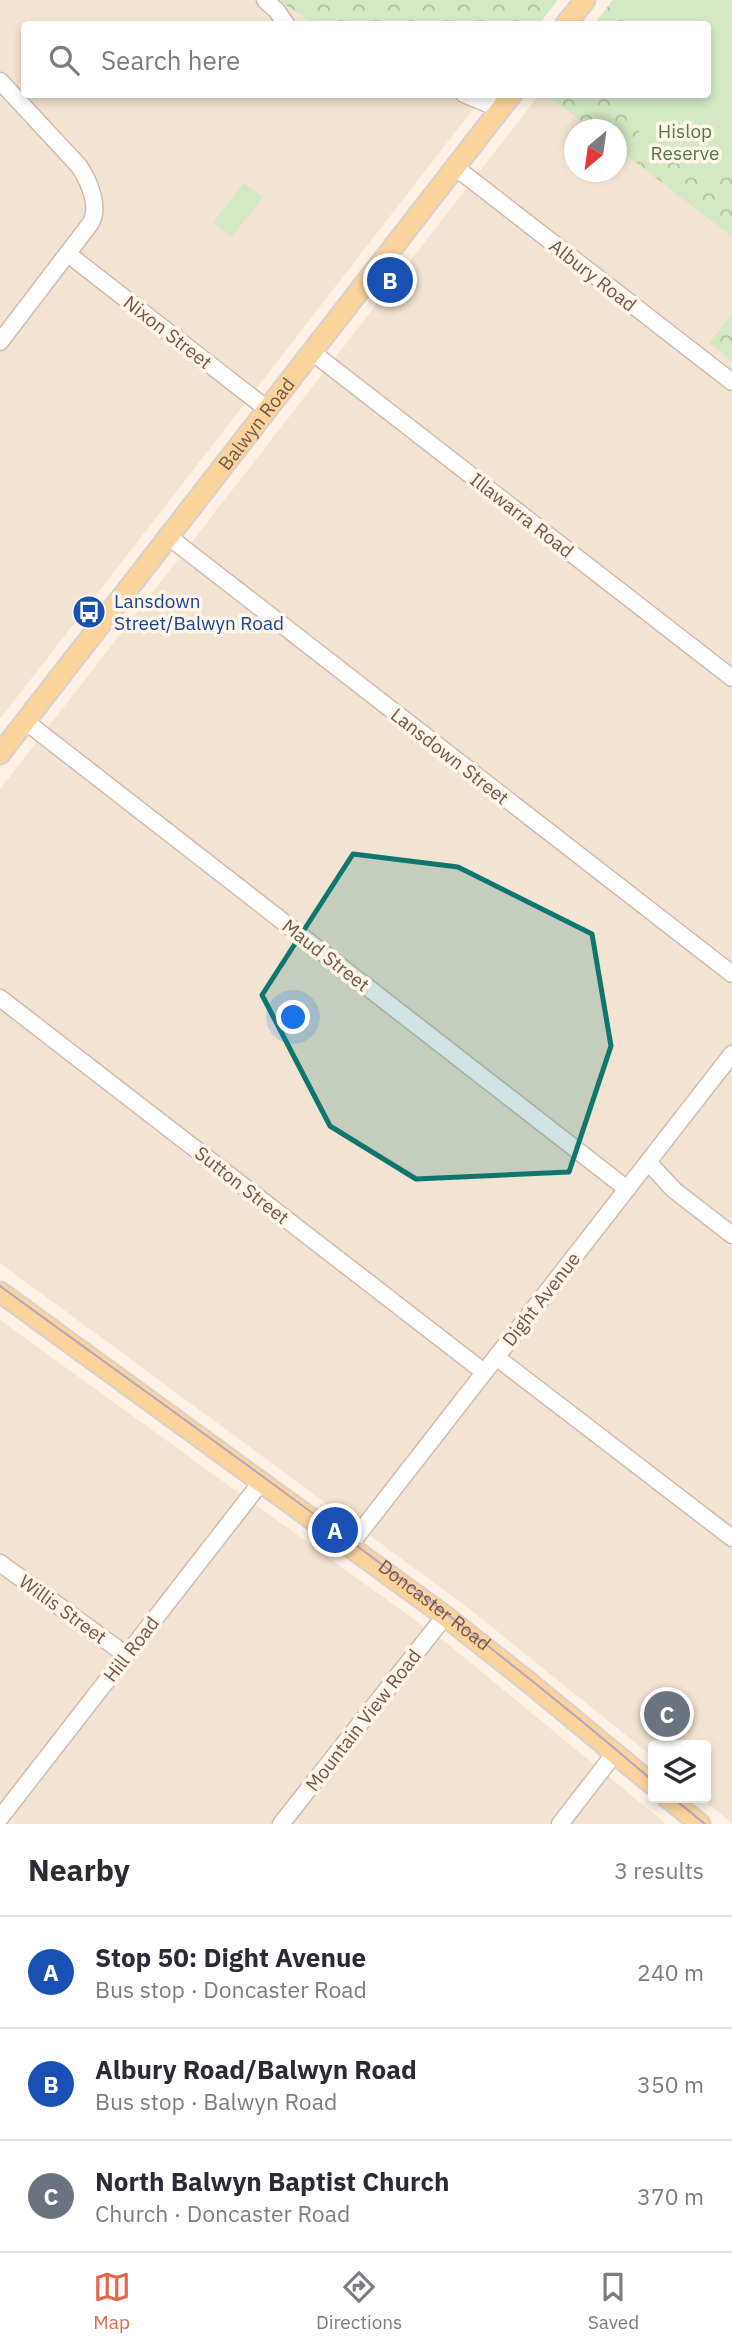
<!DOCTYPE html>
<meta charset="utf-8">
<style>
body{margin:0;font-family:"IBM Plex Sans",sans-serif;background:#f7f7f7;color:#2b2b33}
.controls{position:absolute;right:21px;bottom:21px;display:grid;overflow:hidden;border-radius:7px;box-shadow:0 4px 10px #0003}
.controls button{width:63px;height:63px;display:grid;place-items:center;padding:0;border:0;border-bottom:2px solid #e1e1e2;background:#fff;color:#2b2b33;font:35px sans-serif}
.compass{position:absolute;left:564px;top:119px;width:63px;height:63px;border-radius:50%;background:#fff;box-shadow:0 4px 10px #0003;rotate:209deg}
.you{position:absolute;left:294px;top:1018px;width:24px;height:24px;margin:-18px;border:5px solid #fff;border-radius:50%;background:#1a73e8;box-shadow:0 0 0 10px #1a73e833}
.badge{display:grid;place-items:center;width:46px;height:46px;border-radius:50%;background:#e4664b;color:#fff;font-size:23px;font-weight:700}
.pin{position:absolute;translate:-50% -50%;border:4px solid #fff;box-shadow:0 2px 7px #0006}
.list{margin:0;padding:0;list-style:none}
h2{display:flex;justify-content:space-between;align-items:center;height:91px;margin:0;padding:0 28px;font-size:30px}
h2 small{font-size:23px;font-weight:400;color:#7c7c81}
.list li{display:grid;grid-template-columns:46px 1fr auto;gap:21px;align-items:center;box-sizing:border-box;height:112px;padding:0 28px;border-top:2px solid #e1e1e2}
.list b{display:block;font-size:26px;white-space:nowrap}
.list p{margin:0;font-size:23px;white-space:nowrap;color:#7c7c81}
.list em{font-size:23px;font-style:normal;color:#7c7c81}
.icon{flex:none;width:38px;height:38px;fill:none;stroke:currentColor;stroke-width:2;stroke-linecap:round;stroke-linejoin:round}
.map{position:relative;flex:none;width:732px;height:1824px;overflow:hidden}
.search{position:absolute;background:#fff;box-shadow:0 4px 10px #0003;left:21px;right:21px;top:21px;height:77px;display:flex;align-items:center;gap:18px;box-sizing:border-box;padding:0 24px;border-radius:7px;color:#7c7c81;font-size:26px}
.sheet{height:427px;background:#fff}
nav{display:flex;justify-content:space-around;align-items:center;box-sizing:border-box;height:98px;border-top:2px solid #e1e1e2;background:#fff;font-size:19px;color:#7c7c81}
nav a{display:grid;justify-items:center;gap:4px}
nav .on{color:#e4664b}
.map>svg:first-child{display:block}
</style>
<div class="map">
<svg width="732" height="1824" viewBox="0 0 732 1824">
<defs>
<pattern id="park-crowns" width="20" height="18" patternUnits="userSpaceOnUse" patternTransform="scale(1.75)"><rect width="20" height="18" fill="#d4e9c3"/><path d="M2 6a3 3 0 1 1 6 0M12 15a3 3 0 1 1 6 0" fill="none" stroke="#b1c0a0"/></pattern>
</defs>
<rect width="100%" height="100%" fill="#fcf1e4"/>
<g fill="#f3e3d2">
<polygon points="0,0 278,0 314,24 24,24 24,94 484,95 0,719"/>
<polygon points="539,95 546,95 592,129 574,130 574,172 616,172 617,148 732,237 732,313 709,343 732,361 732,1823 701,1798 706,1798 706,1745 653,1745 653,1757 471,1610 0,1263 0,789"/>
<polygon points="0,1320 448,1644 666,1824 0,1824"/>
</g>
<g fill="url(#park-crowns)">
<polygon points="278,0 558,0 539,24 314,24"/>
<polygon points="613,0 732,0 732,237 617,148 616,130 592,129 546,95 708,94 708,24 594,24"/>
<polygon points="732,313 732,361 709,343"/>
</g>
<g fill="#d4e9c3">
<path d="M636,0H732V174C675,175 639,145 618,95L708,94V24H621Z"/>
<polygon points="244,183 263,197 232,237 213,222"/>
</g>
<g fill="none" stroke-linecap="round" stroke-linejoin="round">
<defs>
<g id="minor">
<polyline points="265,0 277,11 286,24"/>
<path d="M0,81L79,166C89,181 101,208 90,224L0,342"/>
<polyline points="464,94 500,109"/>
<polyline points="455,167 732,382"/>
<polyline points="68,254 267,409"/>
<polyline points="312,352 732,678"/>
<polyline points="169,537 732,974"/>
<polyline points="25,721 627,1189"/>
<polyline points="0,998 484,1372"/>
<polyline points="648,1162 674,1190 732,1235"/>
<polyline points="496,1357 732,1538"/>
<polyline points="350,1545 732,1054"/>
<polyline points="0,1563 126,1655"/>
<polyline points="0,1818 262,1481"/>
<polyline points="281,1824 445,1616"/>
<polyline points="560,1824 615,1753"/>
</g>
<g id="major">
<polyline points="566,24 585,0"/>
<path id="s1" d="M0,754L512,94"/>
<polyline points="0,1292 445,1616 531,1684 653,1785"/>
<polyline points="668,1798 700,1824"/>
</g>
</defs>
<use href="#minor" stroke="#cfbbae" stroke-width="19"/>
<use href="#major" stroke="#d8d0cc" stroke-width="23"/>
<use href="#minor" stroke="#fff" stroke-width="16"/>
<use href="#major" stroke="#fad39d" stroke-width="19"/>
<g stroke="#b4a3c5" stroke-width="2">
<path id="s2" d="M0,1286C221,1447 446,1603 653,1781"/>
<polyline points="673,1798 705,1824"/>
</g>
</g>
<path fill="#0f766e" fill-opacity="0.2" stroke="#0f766e" stroke-width="5" stroke-linejoin="round" d="M353,854L458,867L592,934L611,1046L569,1172L416,1179L330,1126L262,995Z"/>
<defs>
<symbol id="bus-disc" viewBox="-11 -11 22 22"><circle r="9.5" fill="#1a4fb4" stroke="#fff6ea"/><path d="M-5-6H5V4H4V6H2V4H-2V6H-4V4H-5ZM-3.5-4V0h7V-4ZM-3.5 1.2v1.5H-2V1.2ZM2 1.2v1.5H3.5V1.2Z" fill="#fff"/></symbol>
</defs>
<g fill-rule="evenodd">
<use href="#bus-disc" x="70" y="593" width="38" height="38"/>
</g>
<g text-anchor="middle" stroke-width="7" stroke-linejoin="round" paint-order="stroke">
<g font-size="19" fill="#557942" stroke="#fff6ea">
<text x="685" y="138">Hislop<tspan x="685" dy="22">Reserve</tspan></text>
</g>
<g font-size="19" fill="#74574a" stroke="#fff6ea">
<text transform="translate(593 275) rotate(38)" y="7">Albury Road</text>
<text transform="translate(168 332) rotate(38)" y="7">Nixon Street</text>
<text dy="7" stroke="none"><textPath href="#s1" startOffset="418">Balwyn Road</textPath></text>
<text transform="translate(522 515) rotate(38)" y="7">Illawarra Road</text>
<text transform="translate(450 756) rotate(38)" y="7">Lansdown Street</text>
<text transform="translate(326 955) rotate(38)" y="7">Maud Street</text>
<text transform="translate(242 1185) rotate(38)" y="7">Sutton Street</text>
<text transform="translate(541 1299) rotate(-52)" y="7">Dight Avenue</text>
<text dy="7" stroke="none"><textPath href="#s2" startOffset="539">Doncaster Road</textPath></text>
<text transform="translate(63 1609) rotate(36)" y="7">Willis Street</text>
<text transform="translate(131 1649) rotate(-52)" y="7">Hill Road</text>
<text transform="translate(363 1720) rotate(-52)" y="7">Mountain View Road</text>
</g>
<g font-size="19" fill="#164399" stroke="#fff6ea" text-anchor="start">
<text x="114" y="608">Lansdown<tspan x="114" dy="22">Street/Balwyn Road</tspan></text>
</g>
</g>
</svg>
<div class="controls">
<button><svg class="icon" aria-label="layers" viewBox="0 0 24 24"><path d="M12 4l9 5-9 5-9-5zM3 14l9 5 9-5"/></svg></button>
</div>
<svg class="compass" viewBox="-18 -18 36 36"><path d="M0-13l5 13h-10z" fill="#e53935"/><path d="M0 13l5-13h-10z" fill="#7c7c81"/></svg>
<div class="you"></div>
<div class="pin badge" style="left:335px;top:1530px;background:#1a4fb4">A</div>
<div class="pin badge" style="left:390px;top:280px;background:#1a4fb4">B</div>
<div class="pin badge" style="left:667px;top:1714px;background:#6b7280">C</div>
<div class="search"><svg class="icon" aria-label="search" viewBox="0 0 24 24"><circle cx="10" cy="10" r="6"/><path d="M15 15l6 6"/></svg>Search here</div>
</div>
<section class="sheet">
<h2>Nearby<small>3 results</small></h2>
<ul class="list">
<li><span class="badge" style="background:#1a4fb4">A</span><div><b>Stop 50: Dight Avenue</b><p>Bus stop · Doncaster Road</p></div><em>240 m</em></li>
<li><span class="badge" style="background:#1a4fb4">B</span><div><b>Albury Road/Balwyn Road</b><p>Bus stop · Balwyn Road</p></div><em>350 m</em></li>
<li><span class="badge" style="background:#6b7280">C</span><div><b>North Balwyn Baptist Church</b><p>Church · Doncaster Road</p></div><em>370 m</em></li>
</ul>
</section>
<nav>
<a class="on"><svg class="icon" aria-label="map" viewBox="0 0 24 24"><path d="M3 6l6-2 6 2 6-2v14l-6 2-6-2-6 2zM9 4v14M15 6v14"/></svg>Map</a>
<a><svg class="icon" aria-label="directions" viewBox="0 0 24 24"><path d="M12 3l9 9-9 9-9-9zM9 14v-3h6M13 9l2 2-2 2"/></svg>Directions</a>
<a><svg class="icon" aria-label="saved" viewBox="0 0 24 24"><path d="M7 4h10v16l-5-4-5 4z"/></svg>Saved</a>
</nav>
